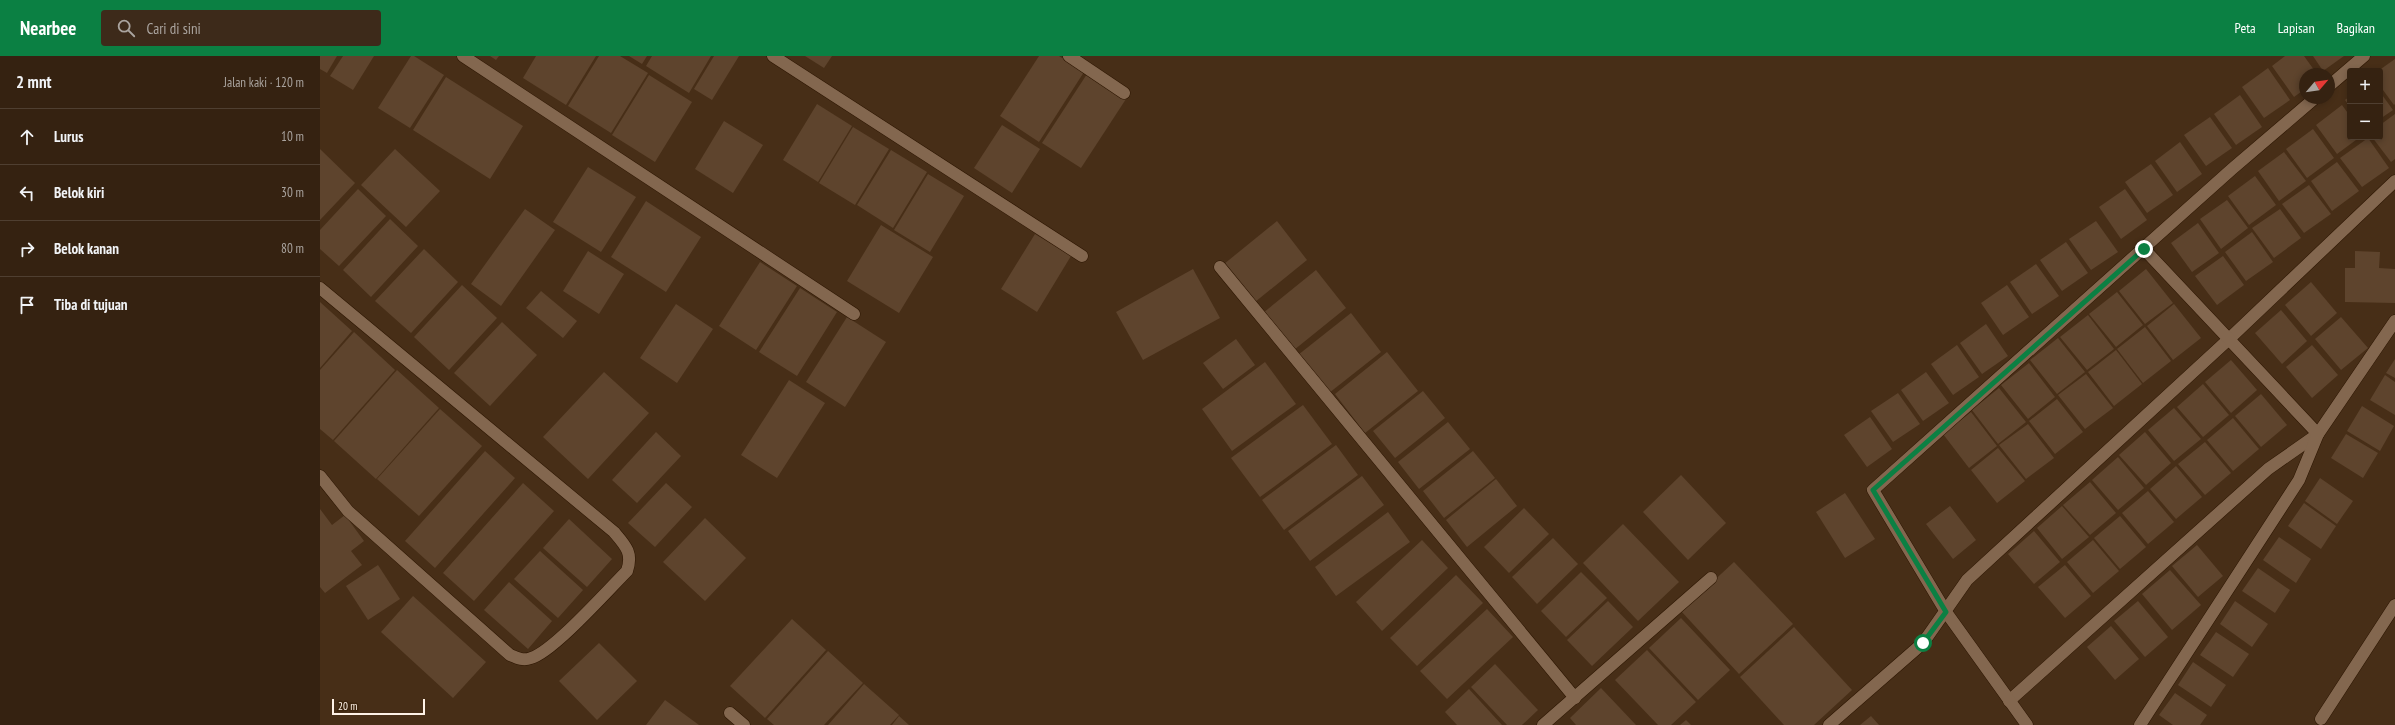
<!DOCTYPE html>
<html lang="id">
<meta charset="utf-8">
<style>
body{margin:0;font-family:"PT Sans Narrow",sans-serif;background:#3d2a1a;color:#f1f3f6}
.controls{position:absolute;right:12px;top:12px;display:grid;overflow:hidden;border-radius:4px;box-shadow:0 2px 6px #0003}
.controls button{width:36px;height:36px;display:grid;place-items:center;padding:0;border:0;border-bottom:1px solid #4f3f31;background:#352211;color:#f1f3f6;font:20px sans-serif}
.compass{position:absolute;left:1979px;top:12px;width:36px;height:36px;border-radius:50%;background:#352211;box-shadow:0 2px 6px #0003;rotate:61deg}
.scale{position:absolute;left:12px;bottom:10px;width:93px;box-sizing:border-box;padding-left:4px;border:2px solid #fff2e7;border-top:0;font-size:11px;line-height:14px;white-space:nowrap;color:#fff2e7;-webkit-text-stroke:3px #3c240c;paint-order:stroke}
.stop{position:absolute;width:12px;height:12px;margin:-9px;border:3px solid #0b8043;border-radius:50%;background:#fff}
.stop.end{background:#0b8043;border-color:#fff;box-shadow:0 1px 4px #0008}
.list{margin:0;padding:0;list-style:none}
h2{display:flex;justify-content:space-between;align-items:center;height:52px;margin:0;padding:0 16px;font-size:17px}
h2 small{font-size:13px;font-weight:400;color:#aaa49f}
.list li{display:grid;grid-template-columns:26px 1fr auto;gap:12px;align-items:center;box-sizing:border-box;height:56px;padding:0 16px;border-top:1px solid #4f3f31}
.list b{display:block;font-size:15px;white-space:nowrap}
.list em{font-size:13px;font-style:normal;color:#aaa49f}
.icon{flex:none;width:22px;height:22px;fill:none;stroke:currentColor;stroke-width:2;stroke-linecap:round;stroke-linejoin:round}
.map{position:relative;flex:none;width:2075px;height:669px;overflow:hidden}
header{display:flex;align-items:center;gap:24px;box-sizing:border-box;height:56px;padding:0 20px;background:#0b8043;color:#fff}
header strong{font-size:19px}
nav{display:flex;gap:22px;margin-inline-start:auto;font-size:14px}
.search{width:280px;height:36px;background:#3d2a1a;display:flex;align-items:center;gap:10px;box-sizing:border-box;padding:0 14px;border-radius:4px;color:#aaa49f;font-size:15px}
main{display:flex}
aside{flex:1;background:#352211}
.map>svg:first-child{display:block}
</style>
<header>
<strong>Nearbee</strong>
<div class="search"><svg class="icon" aria-label="search" viewBox="0 0 24 24"><circle cx="10" cy="10" r="6"/><path d="M15 15l6 6"/></svg>Cari di sini</div>
<nav><a>Peta</a><a>Lapisan</a><a>Bagikan</a></nav>
</header>
<main>
<aside>
<h2>2 mnt<small>Jalan kaki · 120 m</small></h2>
<ul class="list">
<li><svg class="icon" aria-label="ahead" viewBox="0 0 24 24"><path d="M12 20V5M6 11l6-6 6 6"/></svg><div><b>Lurus</b></div><em>10 m</em></li>
<li><svg class="icon" aria-label="left" viewBox="0 0 24 24"><path d="M17 20v-9H6M10 6l-5 5 5 5"/></svg><div><b>Belok kiri</b></div><em>30 m</em></li>
<li><svg class="icon" aria-label="right" viewBox="0 0 24 24"><path d="M7 20v-9h11M14 6l5 5-5 5"/></svg><div><b>Belok kanan</b></div><em>80 m</em></li>
<li><svg class="icon" aria-label="arrive" viewBox="0 0 24 24"><path d="M6 21V4h12l-3 4 3 4H6"/></svg><div><b>Tiba di tujuan</b></div></li>
</ul>
</aside>
<div class="map">
<svg width="2075" height="669" viewBox="0 0 2075 669">
<rect width="100%" height="100%" fill="#472e17"/>
<g fill="#5e442d">
<polygon points="0,0 17,0 7,17 0,13"/>
<polygon points="23,0 54,0 33,34 10,20"/>
<polygon points="91,0 94,0 124,19 90,72 58,52"/>
<polygon points="170,0 179,0 176,4"/>
<polygon points="216,0 276,0 246,49 203,22"/>
<polygon points="279,0 300,0 328,17 291,77 248,50"/>
<polygon points="309,0 327,0 322,8"/>
<polygon points="332,0 391,0 369,37 326,10"/>
<polygon points="394,0 419,0 392,44 374,33"/>
<polygon points="485,0 512,0 504,12"/>
<polygon points="719,0 739,0 764,16 719,86 680,60"/>
<polygon points="1965,0 1984,0 1997,18 1985,18 1985,33 1974,41 1952,10"/>
<polygon points="1993,0 2024,0 2003,15"/>
<polygon points="2075,3 2075,48 2074,49 2060,30 2058,15"/>
<polygon points="1948,12 1970,44 1944,62 1922,31"/>
<polygon points="767,18 806,43 761,112 722,87"/>
<polygon points="329,19 372,46 335,106 292,79"/>
<polygon points="126,21 203,70 170,123 93,74"/>
<polygon points="2060,36 2073,54 2060,63"/>
<polygon points="1920,39 1942,71 1916,89 1894,58"/>
<polygon points="2030,40 2030,51 2025,44"/>
<polygon points="497,48 532,70 498,126 463,104"/>
<polygon points="2022,49 2030,60 2030,81 2040,81 2017,98 1996,69"/>
<polygon points="2075,58 2075,103 2071,106 2052,81 2060,81 2060,69"/>
<polygon points="1890,61 1912,92 1886,110 1864,79"/>
<polygon points="404,65 443,89 413,137 375,113"/>
<polygon points="682,69 720,93 692,137 654,112"/>
<polygon points="533,71 569,93 535,149 499,127"/>
<polygon points="1993,73 2014,102 1987,122 1966,93"/>
<polygon points="2048,82 2069,112 2042,131 2020,102"/>
<polygon points="1860,86 1882,118 1857,136 1835,105"/>
<polygon points="0,93 35,127 0,164"/>
<polygon points="75,93 120,135 86,171 41,129"/>
<polygon points="571,94 607,116 573,172 537,149"/>
<polygon points="1964,96 1986,125 1959,145 1938,115"/>
<polygon points="2017,106 2039,135 2012,155 1991,125"/>
<polygon points="1831,108 1853,139 1827,157 1805,126"/>
<polygon points="268,111 316,141 281,196 233,166"/>
<polygon points="608,118 644,140 610,196 574,174"/>
<polygon points="1935,120 1956,149 1929,169 1908,140"/>
<polygon points="1989,129 2011,158 1984,177 1962,148"/>
<polygon points="38,133 66,160 19,210 0,193 0,174"/>
<polygon points="1805,133 1827,164 1801,183 1779,151"/>
<polygon points="1907,144 1928,172 1901,193 1880,163"/>
<polygon points="326,145 381,181 346,236 291,201"/>
<polygon points="205,153 235,174 181,250 151,228"/>
<polygon points="1960,153 1981,182 1954,202 1932,172"/>
<polygon points="70,163 98,190 51,241 23,214"/>
<polygon points="957,165 987,204 935,246 904,208"/>
<polygon points="1776,165 1798,196 1771,214 1749,183"/>
<polygon points="1878,167 1899,197 1872,216 1851,187"/>
<polygon points="561,169 613,201 579,257 527,225"/>
<polygon points="1932,176 1953,206 1926,225 1905,196"/>
<polygon points="715,178 751,200 717,256 681,233"/>
<polygon points="1746,186 1768,217 1742,235 1720,204"/>
<polygon points="104,193 138,226 91,277 55,245"/>
<polygon points="268,195 304,218 279,258 243,235"/>
<polygon points="2035,195 2060,196 2059,212 2075,213 2075,247 2025,246 2025,212 2035,212"/>
<polygon points="1903,200 1924,229 1897,249 1875,220"/>
<polygon points="440,206 477,230 436,294 399,270"/>
<polygon points="1716,208 1739,240 1712,258 1690,226"/>
<polygon points="873,213 900,262 823,304 796,256"/>
<polygon points="1826,213 1853,247 1825,268 1799,235"/>
<polygon points="996,214 1026,252 974,294 943,257"/>
<polygon points="1991,226 2017,257 1991,280 1965,249"/>
<polygon points="142,229 177,262 129,314 94,281"/>
<polygon points="1687,229 1709,261 1683,279 1661,247"/>
<polygon points="480,232 517,256 477,320 439,296"/>
<polygon points="221,235 257,265 243,282 206,252"/>
<polygon points="1797,236 1823,269 1796,291 1769,258"/>
<polygon points="0,246 32,275 0,312"/>
<polygon points="356,248 393,273 357,327 320,302"/>
<polygon points="1854,248 1881,282 1853,304 1827,270"/>
<polygon points="1961,254 1987,285 1962,308 1935,277"/>
<polygon points="1031,257 1061,296 1009,337 978,299"/>
<polygon points="1768,259 1794,293 1767,314 1740,281"/>
<polygon points="527,261 566,286 525,351 486,326"/>
<polygon points="2021,261 2048,292 2021,314 1995,283"/>
<polygon points="182,266 217,299 170,350 134,317"/>
<polygon points="1666,268 1688,300 1662,318 1640,287"/>
<polygon points="1825,271 1851,305 1823,327 1797,293"/>
<polygon points="34,276 75,314 13,384 0,373 0,314"/>
<polygon points="1738,282 1765,316 1737,338 1710,304"/>
<polygon points="916,283 935,309 903,333 883,307"/>
<polygon points="1637,289 1659,321 1633,339 1611,308"/>
<polygon points="1992,289 2018,319 1992,342 1966,311"/>
<polygon points="1796,294 1822,328 1794,350 1768,316"/>
<polygon points="1067,296 1098,335 1045,377 1015,338"/>
<polygon points="2075,303 2075,322 2066,317"/>
<polygon points="1911,304 1937,334 1911,357 1885,326"/>
<polygon points="945,306 976,348 912,395 882,353"/>
<polygon points="1709,307 1735,341 1708,363 1681,329"/>
<polygon points="77,314 119,352 56,423 14,385"/>
<polygon points="284,316 329,357 268,423 223,381"/>
<polygon points="1606,316 1629,347 1603,365 1581,334"/>
<polygon points="1766,318 1793,352 1765,373 1738,339"/>
<polygon points="2065,319 2075,326 2075,359 2050,344"/>
<polygon points="469,324 505,347 457,422 421,399"/>
<polygon points="1883,328 1909,359 1883,381 1857,351"/>
<polygon points="1679,332 1706,366 1678,388 1652,354"/>
<polygon points="1103,335 1125,362 1075,402 1053,375"/>
<polygon points="1578,337 1600,368 1573,386 1551,355"/>
<polygon points="1941,338 1967,369 1941,391 1915,360"/>
<polygon points="1737,343 1763,376 1735,398 1709,365"/>
<polygon points="983,349 1012,388 940,441 911,402"/>
<polygon points="2042,350 2074,370 2060,395 2027,375"/>
<polygon points="1854,352 1881,383 1854,405 1828,374"/>
<polygon points="120,353 162,390 99,460 57,423"/>
<polygon points="1651,356 1677,390 1649,412 1623,378"/>
<polygon points="1550,361 1572,393 1547,411 1524,379"/>
<polygon points="1913,362 1939,393 1913,415 1887,384"/>
<polygon points="1128,366 1150,393 1099,433 1078,406"/>
<polygon points="1708,368 1734,402 1706,423 1679,389"/>
<polygon points="336,376 361,400 317,447 292,424"/>
<polygon points="1825,376 1851,407 1826,429 1799,399"/>
<polygon points="2026,378 2058,397 2043,422 2011,402"/>
<polygon points="1885,386 1911,417 1885,439 1858,408"/>
<polygon points="1016,389 1038,419 964,474 942,444"/>
<polygon points="1678,392 1705,425 1677,447 1651,414"/>
<polygon points="165,395 195,422 115,512 85,485"/>
<polygon points="1153,395 1175,422 1124,462 1103,435"/>
<polygon points="1798,401 1824,432 1798,454 1772,424"/>
<polygon points="1856,410 1882,441 1856,463 1830,433"/>
<polygon points="1361,419 1406,467 1368,504 1323,456"/>
<polygon points="1042,420 1064,449 990,505 968,475"/>
<polygon points="2000,422 2033,445 2017,468 1985,445"/>
<polygon points="1176,423 1197,450 1147,491 1126,464"/>
<polygon points="1770,426 1796,457 1770,479 1743,449"/>
<polygon points="203,427 234,455 154,545 123,517"/>
<polygon points="346,427 372,451 335,491 308,467"/>
<polygon points="1828,435 1854,466 1828,488 1802,457"/>
<polygon points="1525,437 1555,483 1525,502 1496,456"/>
<polygon points="1984,447 2016,470 2001,493 1968,470"/>
<polygon points="1630,450 1656,484 1633,503 1606,468"/>
<polygon points="1742,450 1769,481 1742,503 1717,472"/>
<polygon points="1204,452 1229,478 1189,517 1164,491"/>
<polygon points="0,453 12,469 25,459 44,485 31,495 42,509 5,537 0,531"/>
<polygon points="1068,456 1090,486 1016,540 995,511"/>
<polygon points="1800,460 1826,491 1800,513 1774,482"/>
<polygon points="385,462 426,502 385,545 343,506"/>
<polygon points="249,463 292,503 267,531 223,492"/>
<polygon points="1303,468 1359,526 1318,565 1263,507"/>
<polygon points="1714,475 1740,506 1714,528 1688,498"/>
<polygon points="1959,481 1991,503 1976,527 1943,504"/>
<polygon points="1233,482 1258,508 1217,548 1192,521"/>
<polygon points="1102,484 1128,512 1062,575 1036,546"/>
<polygon points="1773,484 1799,515 1773,537 1747,506"/>
<polygon points="1877,489 1903,520 1878,541 1852,510"/>
<polygon points="220,495 263,534 238,562 194,523"/>
<polygon points="1414,506 1473,568 1419,618 1361,555"/>
<polygon points="58,509 80,543 48,564 26,530"/>
<polygon points="1745,509 1771,540 1745,562 1718,531"/>
<polygon points="1938,512 1970,534 1955,557 1922,535"/>
<polygon points="1850,514 1881,549 1852,574 1822,538"/>
<polygon points="1261,516 1287,542 1246,581 1221,555"/>
<polygon points="1136,519 1163,547 1097,610 1070,582"/>
<polygon points="189,526 232,565 208,593 164,554"/>
<polygon points="93,540 166,606 133,642 61,576"/>
<polygon points="1288,545 1313,571 1272,610 1247,584"/>
<polygon points="1818,545 1848,581 1825,601 1794,565"/>
<polygon points="1915,545 1948,568 1932,591 1900,568"/>
<polygon points="1167,553 1193,581 1127,643 1100,615"/>
<polygon points="1361,562 1410,614 1378,644 1329,592"/>
<polygon points="472,563 506,594 445,662 410,630"/>
<polygon points="1791,570 1819,603 1795,624 1767,591"/>
<polygon points="1474,571 1532,634 1494,669 1464,669 1420,621"/>
<polygon points="1896,576 1929,598 1913,621 1880,599"/>
<polygon points="279,587 317,625 277,664 239,625"/>
<polygon points="1327,594 1376,646 1351,669 1338,669 1295,624"/>
<polygon points="508,595 543,627 504,669 454,669 447,663"/>
<polygon points="1873,606 1906,629 1891,651 1858,629"/>
<polygon points="1175,608 1218,654 1202,669 1187,669 1151,631"/>
<polygon points="544,628 579,659 570,669 508,669"/>
<polygon points="1281,632 1316,669 1256,669 1250,662"/>
<polygon points="1149,633 1182,669 1137,669 1125,656"/>
<polygon points="1855,637 1887,659 1880,669 1853,669 1839,659"/>
<polygon points="345,644 379,669 326,669"/>
<polygon points="579,660 589,669 572,669"/>
<polygon points="1551,660 1559,669 1540,669"/>
<polygon points="1366,664 1371,669 1360,669"/>
</g>
<g fill="none" stroke-linecap="round" stroke-linejoin="round">
<defs>
<g id="street">
<polyline points="143,0 534,258"/>
<polyline points="453,0 762,200"/>
<polyline points="749,0 804,37"/>
<polyline points="2009,30 2044,0"/>
<polyline points="900,211 1255,642"/>
<path d="M0,232L294,476C306,490 313,497 307,515C288,534 233,596 211,602C203,605 197,602 190,599L28,455L0,420"/>
<polyline points="1689,645 1948,413 1998,378 2075,265"/>
<polyline points="410,657 424,669"/>
<polyline points="2001,663 2075,549"/>
<polyline points="1223,669 1391,522"/>
<polyline points="1509,669 1603,587 1647,524 1909,283 2075,125"/>
<polyline points="1707,669 1626,556 1553,434 1912,113 1995,42"/>
<polyline points="1820,669 1979,424 1998,378 1824,193"/>
</g>
</defs>
<use href="#street" stroke="#2c1500" stroke-width="13"/>
<use href="#street" stroke="#83674f" stroke-width="12"/>
</g>
<g fill="none" stroke-linecap="round" stroke-linejoin="round">
<polyline stroke="#0b8043" stroke-width="5" points="1603,587 1626,556 1553,434 1824,193"/>
</g>
</svg>
<div class="controls">
<button>+</button>
<button>−</button>
</div>
<svg class="compass" viewBox="-18 -18 36 36"><path d="M0-13l5 13h-10z" fill="#e53935"/><path d="M0 13l5-13h-10z" fill="#aaa49f"/></svg>
<div class="scale">20 m</div>
<div class="stop" style="left:1603px;top:587px"></div>
<div class="stop end" style="left:1824px;top:193px"></div>
</div>
</main>
